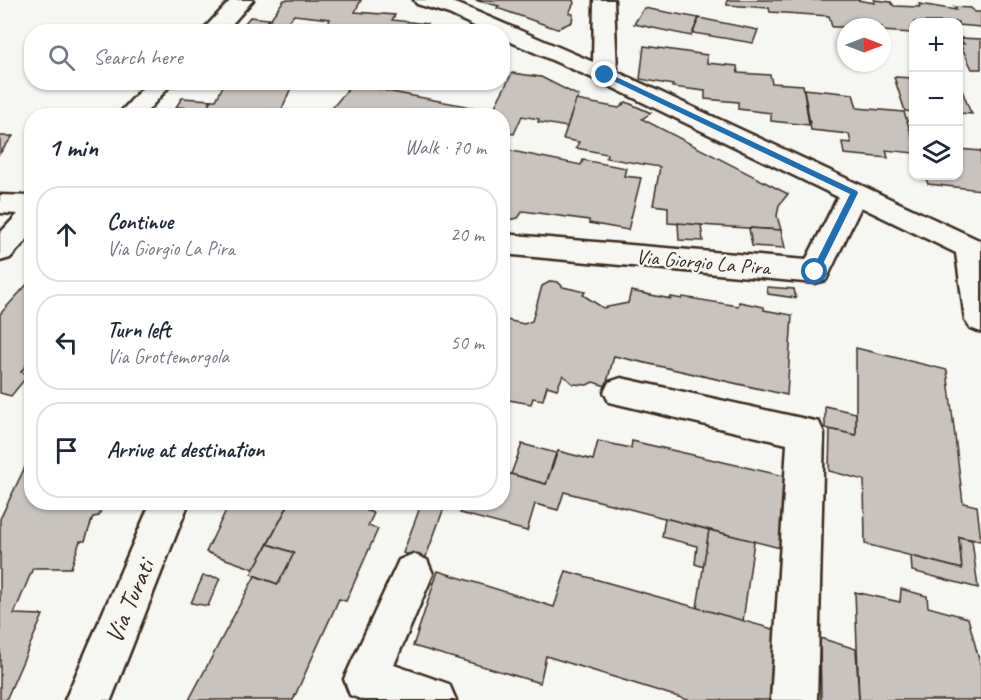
<!DOCTYPE html>
<meta charset="utf-8">
<style>
body{margin:0;font-family:Caveat,sans-serif;background:#f2f2f3;color:#1f2937}
.controls{position:absolute;right:18px;top:18px;display:grid;overflow:hidden;border-radius:12px;box-shadow:0 2px 4px #0004}
.controls button{width:54px;height:54px;display:grid;place-items:center;padding:0;border:0;border-bottom:2px solid #e0e1e3;background:#fff;color:#1f2937;font:30px sans-serif}
.compass{position:absolute;left:837px;top:18px;width:54px;height:54px;border-radius:50%;background:#fff;box-shadow:0 2px 4px #0004;rotate:90deg}
.stop{position:absolute;width:18px;height:18px;margin:-14px;border:4px solid #1f6fb2;border-radius:50%;background:#fff}
.stop.end{background:#1f6fb2;border-color:#fff;box-shadow:0 2px 6px #0008}
.list{margin:0;padding:0;list-style:none}
h2{display:flex;justify-content:space-between;align-items:center;height:78px;margin:0;padding:0 24px;font-size:26px}
h2 small{font-size:20px;font-weight:400;color:#747a83}
.list li{display:grid;grid-template-columns:39px 1fr auto;gap:18px;align-items:center;box-sizing:border-box;height:96px;margin:0 12px 12px;padding:0 12px;border:2px solid #e0e1e3;border-radius:24px}
.list b{display:block;font-size:22px;white-space:nowrap}
.list p{margin:0;font-size:20px;white-space:nowrap;color:#747a83}
.list em{font-size:20px;font-style:normal;color:#747a83}
.icon{flex:none;width:33px;height:33px;fill:none;stroke:currentColor;stroke-width:2;stroke-linecap:round;stroke-linejoin:round}
.map{position:relative;flex:none;width:981px;height:700px;overflow:hidden}
.search{position:absolute;background:#fff;box-shadow:0 2px 4px #0004;left:24px;top:24px;width:486px;height:66px;display:flex;align-items:center;gap:15px;box-sizing:border-box;padding:0 21px;border-radius:24px;color:#747a83;font-size:22px}
.panel{position:absolute;background:#fff;box-shadow:0 2px 4px #0004;left:24px;top:108px;width:486px;height:402px;border-radius:24px}
.map>svg:first-child{display:block}
</style>
<div class="map">
<svg width="981" height="700" viewBox="0 0 981 700">
<rect width="100%" height="100%" fill="#f6f6f2"/>
<filter id="ink" filterUnits="userSpaceOnUse"><feTurbulence type="fractalNoise" baseFrequency=".0167" numOctaves="2"/><feDisplacementMap in="SourceGraphic" scale="12" xChannelSelector="R" yChannelSelector="G"/><feConvolveMatrix kernelMatrix="1 2 1 2 8 2 1 2 1" color-interpolation-filters="sRGB"/></filter>
<g filter="url(#ink)">
<g fill="#c8c3be" stroke="#3b2a1e" stroke-width="1.5">
<polygon points="284,0 361,0 355,12 395,15 392,20 427,24 424,32 359,32 360,29 327,27 330,19 294,15 285,26 288,26 285,31 287,32 261,32"/>
<polygon points="474,0 573,0 574,3 569,13 573,14 572,22 557,29 497,8 499,6"/>
<polygon points="727,0 857,0 875,3 874,0 891,2 894,6 920,7 919,4 956,10 954,7 971,8 975,12 981,12 981,27 958,25 958,22 914,22 912,33 882,31 882,27 832,27 829,16 770,12 769,8 727,5"/>
<polygon points="644,8 699,18 691,36 634,24"/>
<polygon points="250,17 269,19 261,32 238,31"/>
<polygon points="699,18 758,30 753,43 693,33"/>
<polygon points="960,38 981,39 981,69 972,69 960,44 964,44"/>
<polygon points="644,46 707,55 707,63 737,66 738,73 770,75 772,83 803,85 809,125 771,121 771,113 738,109 738,102 705,99 705,91 672,87 673,85 640,79"/>
<polygon points="512,73 541,77 579,96 567,127 538,122 539,119 522,116 514,134 502,132 502,116 490,116"/>
<polygon points="894,77 914,78 914,112 905,111"/>
<polygon points="958,80 970,111 972,114 958,113"/>
<polygon points="225,82 299,82 293,83 279,116 200,116 204,115 211,100 216,100"/>
<polygon points="353,83 392,92 492,111 490,116 339,116 328,113"/>
<polygon points="804,89 853,94 857,108 904,112 914,142 914,153 886,150 888,158 844,154 842,142 851,143 849,134 811,130"/>
<polygon points="182,98 211,100 206,109 176,107"/>
<polygon points="576,100 619,108 626,102 651,113 642,119 788,194 779,205 777,216 781,230 668,223 668,207 653,205 660,167 606,158 607,154 576,148 579,142 563,139"/>
<polygon points="0,136 13,136 0,153"/>
<polygon points="502,149 581,165 583,160 626,168 624,176 641,178 628,230 589,223 589,220 523,211 518,218 502,221"/>
<polygon points="958,149 981,151 981,190 928,184 925,176 958,176"/>
<polygon points="678,223 701,225 703,241 679,240"/>
<polygon points="749,228 781,230 785,248 752,246"/>
<polygon points="32,279 32,366 26,365 21,372 29,374 11,396 0,393 0,314"/>
<polygon points="551,281 558,282 563,287 585,292 583,295 603,308 628,303 631,291 671,299 671,297 682,299 683,297 738,306 739,302 764,307 764,310 792,315 787,395 614,356 606,386 593,382 587,385 573,384 563,375 557,389 547,386 543,400 533,398 531,404 509,400 502,391 502,319 524,324 532,321 542,286"/>
<polygon points="767,287 794,289 796,298 768,294"/>
<polygon points="856,348 947,370 963,503 977,506 981,541 959,537 962,569 865,544 864,480 829,471 830,429 856,435"/>
<polygon points="825,406 856,413 856,435 825,428"/>
<polygon points="598,441 631,448 632,441 784,476 780,548 564,492 558,510 535,504 527,531 460,513 464,502 502,502 502,478 511,474 546,484 558,451 593,460"/>
<polygon points="522,444 556,453 546,484 511,474"/>
<polygon points="26,465 32,465 32,502 103,502 99,516 93,517 85,541 80,541 71,568 33,568 14,614 43,615 6,700 0,700 0,519"/>
<polygon points="230,502 290,502 254,569 206,552"/>
<polygon points="290,502 371,502 367,511 374,513 368,526 378,529 346,601 339,599 293,700 189,700 255,576 278,584 294,553 268,544"/>
<polygon points="422,502 445,505 425,559 403,553"/>
<polygon points="665,518 709,530 704,567 695,564 697,546 662,537"/>
<polygon points="709,530 754,541 743,621 697,608"/>
<polygon points="959,537 972,540 978,588 912,571 911,556 962,569"/>
<polygon points="268,544 294,553 278,584 251,574"/>
<polygon points="438,571 554,607 566,571 780,631 774,700 688,700 546,656 540,683 413,646"/>
<polygon points="203,576 220,578 208,606 191,603"/>
<polygon points="901,589 927,596 928,607 968,618 981,667 981,700 859,700 855,592 900,602"/>
<polygon points="820,638 856,649 859,700 821,700"/>
</g>
<g fill="none" stroke-linecap="round" stroke-linejoin="round">
<defs>
<g id="minor">
<polygon points="231,0 253,0 225,32 201,32"/>
<polygon points="414,0 445,0 463,6 593,62 594,0 614,0 617,72 981,241 981,332 970,328 965,320 956,253 861,207 826,280 815,283 502,254 502,234 806,260 838,197 597,80 502,38 502,32 487,32 449,14 417,4"/>
<polygon points="148,82 173,82 143,116 117,116"/>
<polygon points="0,195 32,196 32,234 10,258 0,261 0,233 18,214 0,213"/>
<polygon points="621,378 819,422 824,433 817,700 771,700 787,444 609,402 604,392 609,382"/>
<polygon points="151,502 189,502 111,700 65,700"/>
<polygon points="413,554 427,560 433,574 394,665 449,684 456,700 363,700 350,695 344,679 399,560"/>
</g>
</defs>
<use href="#minor" stroke="#3b2a1e" stroke-width="5"/>
<use href="#minor" fill="#f6f6f2" fill-rule="evenodd"/>
</g>
</g>
<polygon fill="#1f6fb2" points="603,73 608,73 857,191 858,193 818,274 811,272 850,194 603,76"/>
<g text-anchor="middle" stroke-width="4.5" stroke-linejoin="round" paint-order="stroke">
<g font-size="21" fill="#3b2a1e" stroke="#f6f6f2">
<text transform="translate(703 262) rotate(5)" y="7">Via Giorgio La Pira</text>
</g>
<g font-size="26" fill="#3b2a1e" stroke="#f6f6f2">
<text transform="translate(129 601) rotate(-67)" y="9">Via Turati</text>
</g>
</g>
</svg>
<div class="controls">
<button>+</button>
<button>−</button>
<button><svg class="icon" aria-label="layers" viewBox="0 0 24 24"><path d="M12 4l9 5-9 5-9-5zM3 14l9 5 9-5"/></svg></button>
</div>
<svg class="compass" viewBox="-18 -18 36 36"><path d="M0-13l5 13h-10z" fill="#e53935"/><path d="M0 13l5-13h-10z" fill="#747a83"/></svg>
<div class="stop" style="left:815px;top:272px"></div>
<div class="stop end" style="left:605px;top:75px"></div>
<div class="search"><svg class="icon" aria-label="search" viewBox="0 0 24 24"><circle cx="10" cy="10" r="6"/><path d="M15 15l6 6"/></svg>Search here</div>
<section class="panel">
<h2>1 min<small>Walk · 70 m</small></h2>
<ul class="list">
<li><svg class="icon" aria-label="ahead" viewBox="0 0 24 24"><path d="M12 20V5M6 11l6-6 6 6"/></svg><div><b>Continue</b><p>Via Giorgio La Pira</p></div><em>20 m</em></li>
<li><svg class="icon" aria-label="left" viewBox="0 0 24 24"><path d="M17 20v-9H6M10 6l-5 5 5 5"/></svg><div><b>Turn left</b><p>Via Grottemorgola</p></div><em>50 m</em></li>
<li><svg class="icon" aria-label="arrive" viewBox="0 0 24 24"><path d="M6 21V4h12l-3 4 3 4H6"/></svg><div><b>Arrive at destination</b></div></li>
</ul>
</section>
</div>
